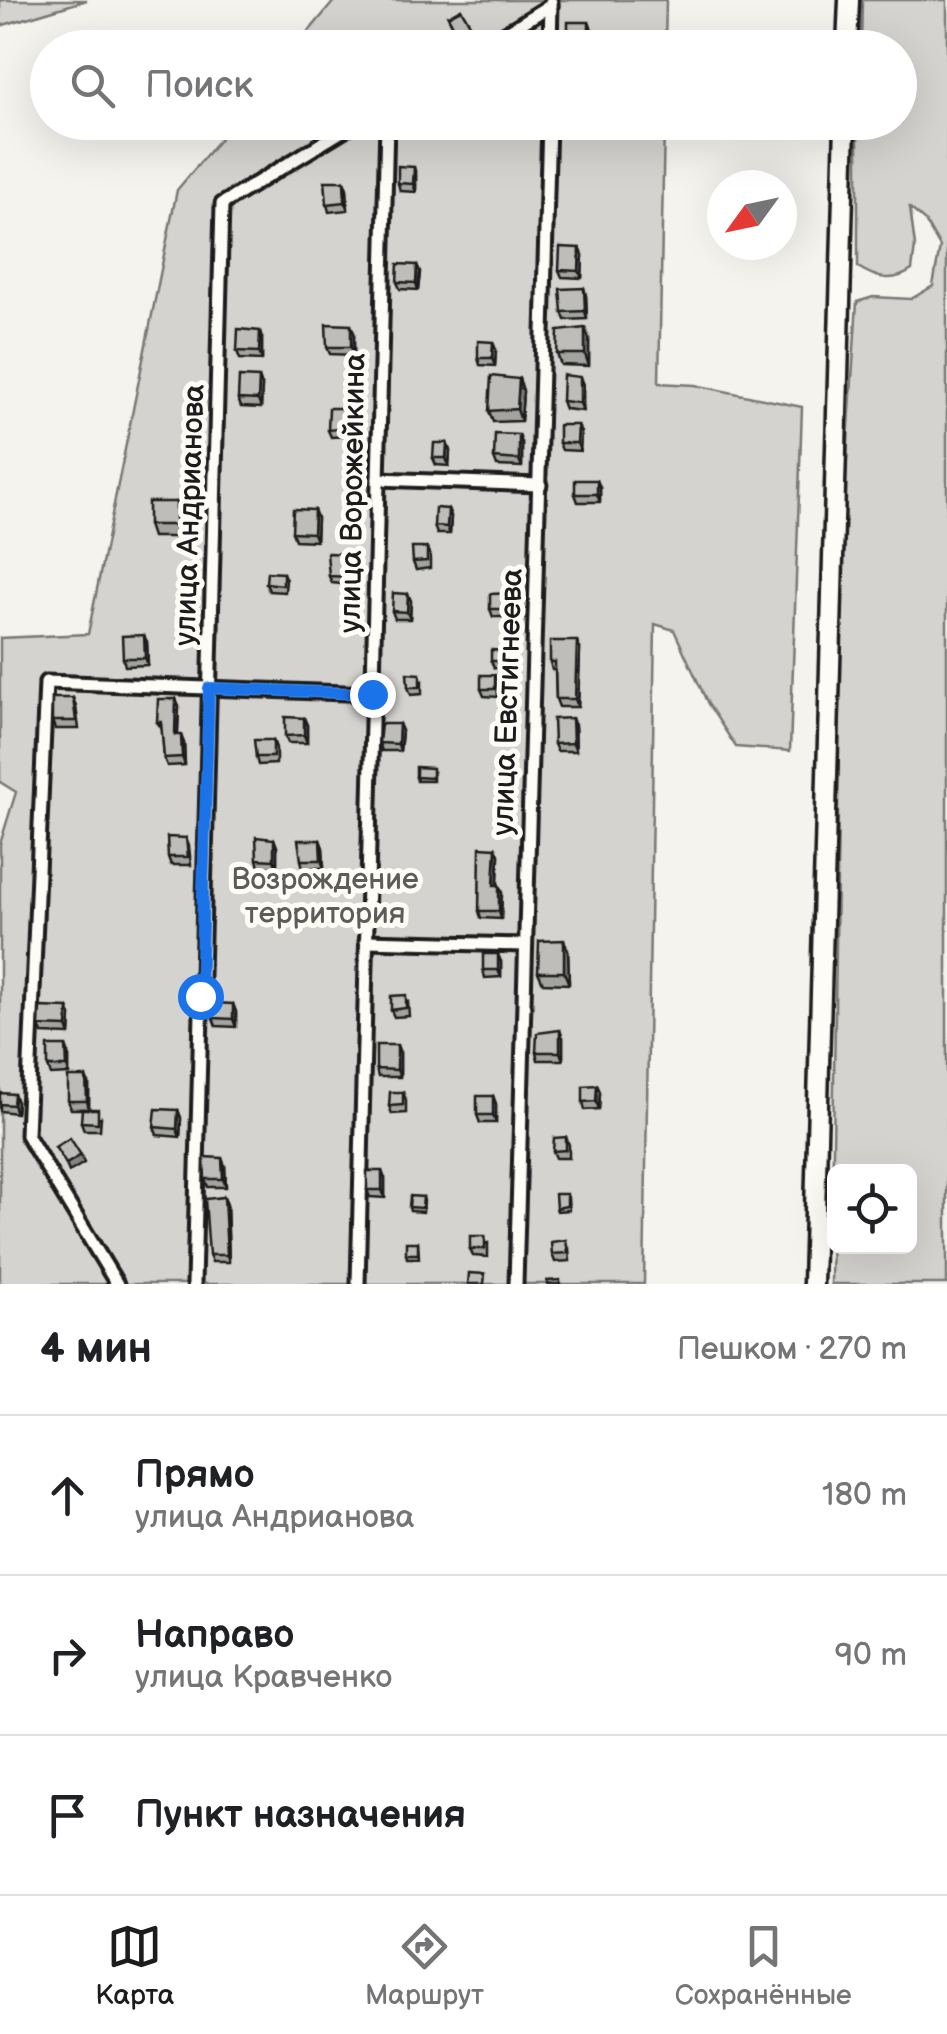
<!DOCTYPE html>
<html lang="ru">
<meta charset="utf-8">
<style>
body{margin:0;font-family:"Balsamiq Sans",sans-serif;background:#f6f6f6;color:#202124}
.controls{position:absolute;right:30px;bottom:30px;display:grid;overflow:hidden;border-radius:15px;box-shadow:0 10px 40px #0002}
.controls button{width:90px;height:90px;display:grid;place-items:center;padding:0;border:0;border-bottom:2px solid #e0e0e0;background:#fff;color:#202124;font:50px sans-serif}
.compass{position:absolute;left:707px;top:170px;width:90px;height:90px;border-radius:50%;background:#fff;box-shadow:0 10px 40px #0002;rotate:237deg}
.stop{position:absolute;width:30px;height:30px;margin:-22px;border:8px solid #1a73e8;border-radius:50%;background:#fff}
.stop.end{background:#1a73e8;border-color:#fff;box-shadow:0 2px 10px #0008}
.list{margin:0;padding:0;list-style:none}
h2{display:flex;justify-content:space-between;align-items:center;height:130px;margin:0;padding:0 40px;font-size:42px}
h2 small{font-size:32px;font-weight:400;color:#757577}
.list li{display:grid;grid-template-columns:65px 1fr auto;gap:30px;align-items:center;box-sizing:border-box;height:160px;padding:0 40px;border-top:2px solid #e0e0e0}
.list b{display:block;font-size:38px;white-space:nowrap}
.list p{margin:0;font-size:32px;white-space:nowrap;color:#757577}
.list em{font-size:32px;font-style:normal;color:#757577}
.icon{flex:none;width:55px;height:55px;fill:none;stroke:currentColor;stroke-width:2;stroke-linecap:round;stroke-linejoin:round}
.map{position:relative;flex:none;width:947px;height:1284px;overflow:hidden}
.search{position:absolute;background:#fff;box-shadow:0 10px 40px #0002;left:30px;right:30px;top:30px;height:110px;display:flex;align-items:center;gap:25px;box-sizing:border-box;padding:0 35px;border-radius:55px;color:#757577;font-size:38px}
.sheet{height:610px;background:#fff}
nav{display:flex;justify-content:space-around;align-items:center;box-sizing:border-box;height:140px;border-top:2px solid #e0e0e0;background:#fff;font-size:28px;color:#757577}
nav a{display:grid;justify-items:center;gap:5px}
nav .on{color:#1c1c1c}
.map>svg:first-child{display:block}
</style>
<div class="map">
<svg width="947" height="1284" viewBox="0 0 947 1284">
<rect width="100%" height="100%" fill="#f4f3ee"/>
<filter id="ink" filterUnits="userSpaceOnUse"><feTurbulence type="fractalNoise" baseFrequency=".01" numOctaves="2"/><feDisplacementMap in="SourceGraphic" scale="20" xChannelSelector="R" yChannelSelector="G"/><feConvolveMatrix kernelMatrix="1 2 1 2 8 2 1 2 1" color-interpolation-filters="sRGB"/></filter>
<g filter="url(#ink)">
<g fill="#d4d3cf" stroke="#787876" stroke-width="2.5" fill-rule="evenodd">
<polygon points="0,0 87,0 0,26"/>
<polygon points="335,0 666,0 665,47 295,48"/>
<path d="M862,0H947V1284H831L842,536L857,302L873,297L911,299L933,286L940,247L925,221L910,208L915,246L912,270C893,283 877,279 858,267V123L900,122V48L861,47ZM834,1172H910V1246H834Z"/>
<polygon points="233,123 664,123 659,383 695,385 802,407 790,751 736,747 708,704 674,630 655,624 644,1284 0,1284 0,844 16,792 0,782 0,638 88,634 177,190"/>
</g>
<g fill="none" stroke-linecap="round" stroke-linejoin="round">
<defs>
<g id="minor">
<polyline points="481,48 551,5"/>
<polyline points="550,48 551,2"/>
<polyline points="378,479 540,485"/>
<polyline points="366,941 524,945"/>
<polyline points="117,1284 27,1135 46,682 372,694"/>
<polyline points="194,1284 222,204 357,122"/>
<polyline points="358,1284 387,122"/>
<polyline points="516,1284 549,122"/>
</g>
<g id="secondary">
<polyline points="847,48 849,0"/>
<polyline points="813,1284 845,122"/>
</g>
</defs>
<use href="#minor" stroke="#1c1c1c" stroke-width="19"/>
<use href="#secondary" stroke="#1c1c1c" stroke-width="25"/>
<use href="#minor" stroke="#fdfcf7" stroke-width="11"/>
<use href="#secondary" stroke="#fdfcf7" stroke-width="18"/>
</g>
<g fill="#a3a3a0" stroke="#1c1c1c" stroke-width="2.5">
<polygon points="448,16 472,27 475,35 461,42"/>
<polygon points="592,30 592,48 570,48 568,42"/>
<polygon points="416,174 416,192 400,191 398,183"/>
<polygon points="344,181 347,189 348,210 329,212 327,204"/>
<polygon points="580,248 583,255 582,278 562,277 559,270"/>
<polygon points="417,265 420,272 418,290 400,289 397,282"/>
<polygon points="584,288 586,296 587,319 565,320 562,312"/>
<polygon points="354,333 354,355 330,354 327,347"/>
<polygon points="262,338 262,360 240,359 237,351"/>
<polygon points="589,339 589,366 561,365 557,354"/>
<polygon points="496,350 495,366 480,365 478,358"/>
<polygon points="519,379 523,391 521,421 493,422 489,411"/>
<polygon points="583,385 583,411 565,409 562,401"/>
<polygon points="262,386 261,408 241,407 238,399"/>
<polygon points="350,408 353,416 352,436 331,437 328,430"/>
<polygon points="581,433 580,451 562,450 559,443"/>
<polygon points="447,443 450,451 449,466 436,465 433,458"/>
<polygon points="522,443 522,467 497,466 494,458"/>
<polygon points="600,487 600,502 578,502 575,494"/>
<polygon points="176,502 180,514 180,537 152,537 148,525"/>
<polygon points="448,509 451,516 450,534 437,534 434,526"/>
<polygon points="314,510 317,518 316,541 295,540 292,532"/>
<polygon points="427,548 430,556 430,568 416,570 413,562"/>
<polygon points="352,562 353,585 332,583 329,576"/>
<polygon points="283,573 286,580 285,592 269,591 266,583"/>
<polygon points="514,593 517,601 517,617 493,617 490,609"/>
<polygon points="408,594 411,601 410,619 395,619 392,611"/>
<polygon points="147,642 148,665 125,666 123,658"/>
<polygon points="580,649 578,707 559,707 556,699 555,670 552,670 550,662"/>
<polygon points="512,658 512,669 494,668 491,661"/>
<polygon points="422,681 422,694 411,695 408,687"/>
<polygon points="497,683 498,697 484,696 481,689"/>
<polygon points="73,698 76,706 79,729 55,729 52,721"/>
<polygon points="176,699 179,707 178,735 184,743 185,765 167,766 164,758 162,729 157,722"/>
<polygon points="304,718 307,725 307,743 288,743 285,736"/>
<polygon points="399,724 402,731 400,751 382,751 379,743"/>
<polygon points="575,726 576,751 557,751 554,744"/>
<polygon points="273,740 276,748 276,764 258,765 256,757"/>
<polygon points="433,772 433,781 417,781 416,777"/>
<polygon points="186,838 189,846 191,865 171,865 168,857"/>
<polygon points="274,839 277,847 277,868 259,867 257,859"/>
<polygon points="320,840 323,848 324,868 303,868 301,860"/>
<polygon points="496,848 499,855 498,885 502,893 501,919 481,918 479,911"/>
<polygon points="568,951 569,984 543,983 538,972"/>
<polygon points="501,962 501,977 485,978 483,970"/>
<polygon points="408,1002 409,1016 394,1017 391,1010"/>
<polygon points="233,1004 236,1012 236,1027 216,1026 213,1018"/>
<polygon points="68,1008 71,1016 70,1035 42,1034 39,1026"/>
<polygon points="563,1038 563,1060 538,1060 536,1052"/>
<polygon points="400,1053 400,1077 378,1077 376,1069"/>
<polygon points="69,1054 69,1074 51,1075 48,1067"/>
<polygon points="89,1084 89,1109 71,1109 68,1101"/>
<polygon points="597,1085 600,1092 599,1109 585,1110 583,1102"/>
<polygon points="403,1092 406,1100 406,1113 392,1114 389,1106"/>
<polygon points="0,1093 17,1102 16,1113 0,1111"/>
<polygon points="493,1096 496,1104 496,1123 480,1123 477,1115"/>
<polygon points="178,1110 181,1118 180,1137 157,1135 154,1127"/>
<polygon points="101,1117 100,1130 84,1130 81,1122"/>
<polygon points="566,1137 569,1145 569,1158 556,1158 553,1151"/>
<polygon points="225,1166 226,1187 208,1187 205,1179"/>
<polygon points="385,1179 385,1198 370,1197 367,1190"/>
<polygon points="224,1197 227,1205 229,1262 212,1262 209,1255"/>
<polygon points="423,1197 424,1201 423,1212 410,1211 409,1207"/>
<polygon points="568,1198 569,1210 557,1211 556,1208"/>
<polygon points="418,1242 419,1258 407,1258 406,1254"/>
<polygon points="488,1243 488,1257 473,1256 470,1249"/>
<polygon points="569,1248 570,1261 555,1262 552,1254"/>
</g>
<g fill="#858482" stroke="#1c1c1c" stroke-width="2.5">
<polygon points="589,22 592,30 592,48 589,42"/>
<polygon points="414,167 416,174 416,192 413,184"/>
<polygon points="344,181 347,189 348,210 345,202"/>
<polygon points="580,248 583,255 582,278 579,271"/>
<polygon points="417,265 420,272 418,290 416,283"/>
<polygon points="584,288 586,296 587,319 585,311"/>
<polygon points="351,325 354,333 354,355 351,347"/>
<polygon points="585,328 589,339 589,366 585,354"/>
<polygon points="260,331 262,338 262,360 259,352"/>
<polygon points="493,342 496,350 495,366 492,358"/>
<polygon points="580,377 583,385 583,411 580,403"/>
<polygon points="259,378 262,386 261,408 258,400"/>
<polygon points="519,379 523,391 521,421 517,409"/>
<polygon points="350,408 353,416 352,436 350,428"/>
<polygon points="578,425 581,433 580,451 577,443"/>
<polygon points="519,435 522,443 522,467 519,460"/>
<polygon points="447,443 450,451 449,466 446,458"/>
<polygon points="597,480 600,487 600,502 597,494"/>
<polygon points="176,502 180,514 180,537 176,525"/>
<polygon points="448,509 451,516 450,534 447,527"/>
<polygon points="314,510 317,518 316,541 313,533"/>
<polygon points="349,554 352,562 353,585 350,577"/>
<polygon points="514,593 517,601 517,617 514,609"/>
<polygon points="408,594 411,601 410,619 407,612"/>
<polygon points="144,635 147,642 148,665 145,658"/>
<polygon points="577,641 580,649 578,707 575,699"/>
<polygon points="176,699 179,707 177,743 175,735"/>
<polygon points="304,718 307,725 307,743 304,735"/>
<polygon points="572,718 575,726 576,751 573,743"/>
<polygon points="399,724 402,731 400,751 398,744"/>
<polygon points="181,735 184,743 185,765 182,757"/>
<polygon points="274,839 277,847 277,868 274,860"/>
<polygon points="320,840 323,848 324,868 321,860"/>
<polygon points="496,848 499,855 497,893 494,885"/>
<polygon points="499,885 502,893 501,919 499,911"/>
<polygon points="564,940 568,951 569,984 564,972"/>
<polygon points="498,954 501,962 501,977 498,970"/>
<polygon points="233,1004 236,1012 236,1027 233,1019"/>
<polygon points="68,1008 71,1016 70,1035 67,1027"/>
<polygon points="560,1030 563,1038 563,1060 560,1052"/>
<polygon points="397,1045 400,1053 400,1077 397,1070"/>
<polygon points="66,1046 69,1054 69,1074 67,1067"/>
<polygon points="86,1077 89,1084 89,1109 87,1101"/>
<polygon points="597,1085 600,1092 599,1109 596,1101"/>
<polygon points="14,1094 17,1102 16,1113 13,1105"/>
<polygon points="493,1096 496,1104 496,1123 493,1115"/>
<polygon points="178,1110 181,1118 180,1137 177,1129"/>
<polygon points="81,1155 84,1163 69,1172 66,1164"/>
<polygon points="222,1158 225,1166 226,1187 223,1179"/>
<polygon points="382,1171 385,1179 385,1198 382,1190"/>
<polygon points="224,1197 227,1205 229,1262 227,1255"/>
</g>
<g fill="#bebdba" stroke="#1c1c1c" stroke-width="2.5">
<polygon points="461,9 472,27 458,35 448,16"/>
<rect x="568" y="22" width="21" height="20"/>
<polygon points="398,166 414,167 413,184 398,183"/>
<polygon points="325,181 344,181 345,202 327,204"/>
<polygon points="560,247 580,248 579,271 559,270"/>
<polygon points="398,264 417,265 416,283 397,282"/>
<polygon points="584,288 585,311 562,312 560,289"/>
<polygon points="326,324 351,325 351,347 327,347"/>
<polygon points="585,328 585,354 557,354 558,331"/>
<polygon points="238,329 260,331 259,352 237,351"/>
<polygon points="478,341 493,342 492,358 478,358"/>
<polygon points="563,375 580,377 580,403 562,401"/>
<polygon points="491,376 519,379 517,409 489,411"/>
<polygon points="239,377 259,378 258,400 238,399"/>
<polygon points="329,408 350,408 350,428 328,430"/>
<polygon points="559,425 578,425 577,443 559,443"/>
<polygon points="495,434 519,435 519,460 494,458"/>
<polygon points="434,443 447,443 446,458 433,458"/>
<rect x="575" y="480" width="22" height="14"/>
<rect x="148" y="502" width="28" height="23"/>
<polygon points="435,508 448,509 447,527 434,526"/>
<polygon points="293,509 314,510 313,533 292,532"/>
<polygon points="412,548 427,548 427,561 413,562"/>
<polygon points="327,553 349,554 350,577 329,576"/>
<polygon points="267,572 283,573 283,585 266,583"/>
<polygon points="393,593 408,594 407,612 392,611"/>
<polygon points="514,593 514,609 490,609 490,594"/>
<polygon points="144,635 145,658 123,658 122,636"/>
<polygon points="550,641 577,641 575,699 556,699 555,662 550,662"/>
<polygon points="491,650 509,651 509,661 491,661"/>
<polygon points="407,673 420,674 420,687 408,687"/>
<rect x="481" y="675" width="14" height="14"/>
<polygon points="52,698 73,698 76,721 52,721"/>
<polygon points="158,699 176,699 175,735 181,735 182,757 164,758 161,722 157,722"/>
<polygon points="285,717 304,718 304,735 285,736"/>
<polygon points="572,718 573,743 554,744 553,719"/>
<polygon points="381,724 399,724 398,744 379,743"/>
<polygon points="254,740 273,740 273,757 256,757"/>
<polygon points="416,767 432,768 432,778 416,777"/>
<polygon points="167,837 186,838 188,857 168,857"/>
<polygon points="256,837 274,839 274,860 257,859"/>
<polygon points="298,840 320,840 321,860 301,860"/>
<polygon points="480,847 496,848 494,885 499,885 499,911 479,911"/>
<polygon points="564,940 564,972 538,972 539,941"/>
<rect x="483" y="954" width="15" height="16"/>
<polygon points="406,995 406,1008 391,1010 391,996"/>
<polygon points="214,1003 233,1004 233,1019 213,1018"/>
<polygon points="40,1007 68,1008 67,1027 39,1026"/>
<polygon points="560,1030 560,1052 536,1052 537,1033"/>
<polygon points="376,1045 397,1045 397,1070 376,1069"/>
<polygon points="48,1046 66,1046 67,1067 48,1067"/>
<polygon points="68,1077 86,1077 87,1101 68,1101"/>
<polygon points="597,1085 596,1101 583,1102 583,1086"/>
<polygon points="390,1092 403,1092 403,1105 389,1106"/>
<polygon points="0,1093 14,1094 13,1105 0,1104"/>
<rect x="477" y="1096" width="16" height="19"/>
<polygon points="82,1109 98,1109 98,1123 81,1122"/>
<polygon points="156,1109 178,1110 177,1129 154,1127"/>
<polygon points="566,1137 566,1150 553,1151 554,1138"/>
<polygon points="70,1138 81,1155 66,1164 55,1147"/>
<polygon points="204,1157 222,1158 223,1179 205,1179"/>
<rect x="367" y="1171" width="15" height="19"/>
<polygon points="555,1194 567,1194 567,1206 556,1208"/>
<polygon points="410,1196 423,1197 422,1208 409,1207"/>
<polygon points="224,1197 227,1255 209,1255 205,1199"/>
<rect x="470" y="1236" width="15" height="13"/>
<polygon points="566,1240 568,1253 552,1254 551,1242"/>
<rect x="406" y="1242" width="12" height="12"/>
<polygon points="469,1273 485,1274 484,1284 468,1284"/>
<polygon points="560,1280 560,1284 547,1284 547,1281"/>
</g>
</g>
<g fill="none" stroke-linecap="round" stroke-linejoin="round" filter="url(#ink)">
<polyline stroke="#1a73e8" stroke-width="12" points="200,996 209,688 372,694"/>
</g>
<g text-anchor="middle" stroke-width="10" stroke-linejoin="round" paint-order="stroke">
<g font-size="30" fill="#1c1c1c" stroke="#fdfcf7">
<text transform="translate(352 493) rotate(-89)" y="10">улица Ворожейкина</text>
<text transform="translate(189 515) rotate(-88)" y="10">улица Андрианова</text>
<text transform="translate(507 702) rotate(-88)" y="10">улица Евстигнеева</text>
</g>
<g font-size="30" fill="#5c5c5b" stroke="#fdfcf7">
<text x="325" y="889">Возрождение<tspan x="325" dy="34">территория</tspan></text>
</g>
</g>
</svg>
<div class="controls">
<button><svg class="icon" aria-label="locate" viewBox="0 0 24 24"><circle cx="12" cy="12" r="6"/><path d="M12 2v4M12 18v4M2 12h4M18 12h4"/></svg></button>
</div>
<svg class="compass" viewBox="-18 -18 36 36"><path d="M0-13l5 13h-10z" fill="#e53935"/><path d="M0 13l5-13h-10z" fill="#757577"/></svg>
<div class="stop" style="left:200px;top:996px"></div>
<div class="stop end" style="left:372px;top:694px"></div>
<div class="search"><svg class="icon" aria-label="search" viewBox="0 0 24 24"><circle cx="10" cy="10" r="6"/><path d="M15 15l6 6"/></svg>Поиск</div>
</div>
<section class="sheet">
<h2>4 мин<small>Пешком · 270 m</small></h2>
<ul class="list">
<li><svg class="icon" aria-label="ahead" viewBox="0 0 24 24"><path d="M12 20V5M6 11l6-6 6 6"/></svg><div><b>Прямо</b><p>улица Андрианова</p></div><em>180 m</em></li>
<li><svg class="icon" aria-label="right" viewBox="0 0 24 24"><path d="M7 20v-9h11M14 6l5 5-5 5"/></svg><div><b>Направо</b><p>улица Кравченко</p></div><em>90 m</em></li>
<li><svg class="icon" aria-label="arrive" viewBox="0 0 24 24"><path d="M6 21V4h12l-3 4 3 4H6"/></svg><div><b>Пункт назначения</b></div></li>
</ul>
</section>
<nav>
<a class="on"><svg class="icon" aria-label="map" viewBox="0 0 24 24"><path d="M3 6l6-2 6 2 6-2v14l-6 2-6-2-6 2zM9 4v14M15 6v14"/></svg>Карта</a>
<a><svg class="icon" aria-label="directions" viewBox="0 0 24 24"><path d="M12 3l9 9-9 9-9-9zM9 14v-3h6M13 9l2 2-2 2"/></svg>Маршрут</a>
<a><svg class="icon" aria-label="saved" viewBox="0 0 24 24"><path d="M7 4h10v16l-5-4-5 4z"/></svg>Сохранённые</a>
</nav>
